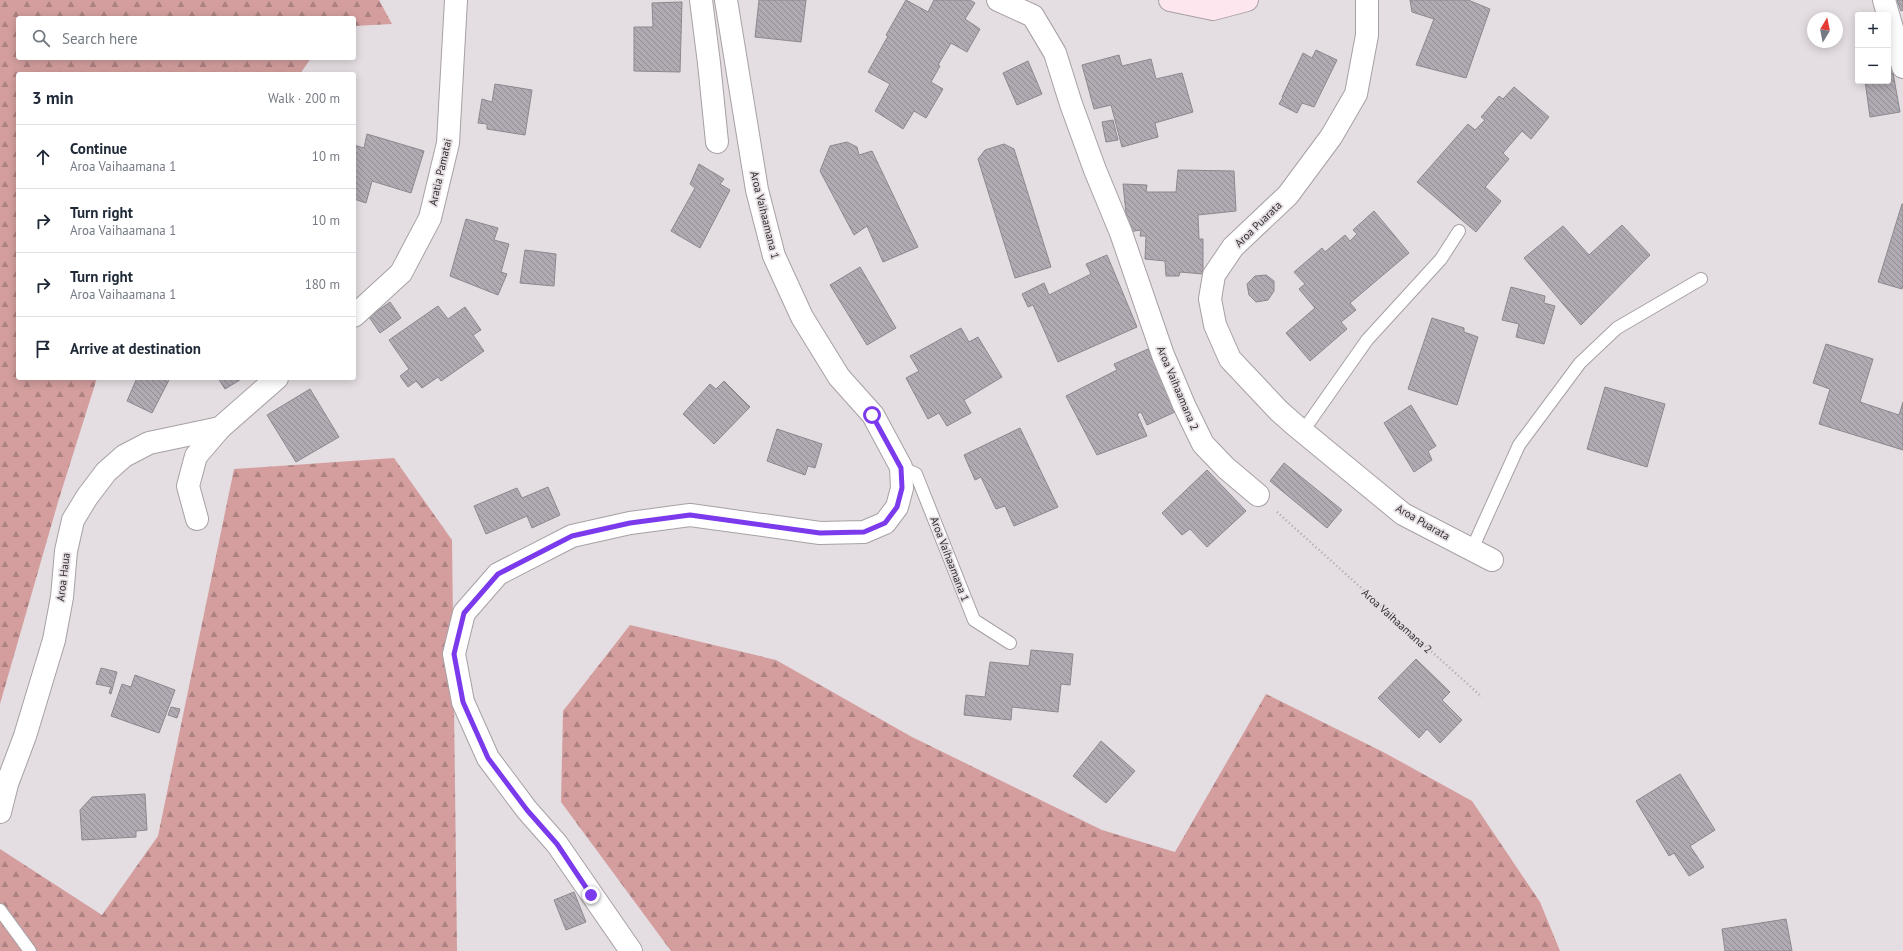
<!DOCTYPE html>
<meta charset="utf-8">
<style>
body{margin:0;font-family:"PT Sans",sans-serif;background:#f6f6f7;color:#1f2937}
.controls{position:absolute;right:12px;top:12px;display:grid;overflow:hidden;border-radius:4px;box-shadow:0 2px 10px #0003}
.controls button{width:36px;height:36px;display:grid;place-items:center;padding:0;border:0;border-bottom:1px solid #e0e1e3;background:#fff;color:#1f2937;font:20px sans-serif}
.compass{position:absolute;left:1807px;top:12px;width:36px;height:36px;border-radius:50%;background:#fff;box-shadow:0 2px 10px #0003;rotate:10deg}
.stop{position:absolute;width:12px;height:12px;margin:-9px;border:3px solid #7c3aed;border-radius:50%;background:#fff}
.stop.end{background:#7c3aed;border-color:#fff;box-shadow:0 1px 4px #0008}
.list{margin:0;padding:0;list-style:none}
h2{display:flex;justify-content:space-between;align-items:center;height:52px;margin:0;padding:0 16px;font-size:17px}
h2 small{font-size:13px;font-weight:400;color:#747a83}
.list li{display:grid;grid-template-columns:26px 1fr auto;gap:12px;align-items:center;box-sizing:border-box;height:64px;padding:0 16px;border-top:1px solid #e0e1e3}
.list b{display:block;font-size:15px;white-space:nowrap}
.list p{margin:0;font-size:13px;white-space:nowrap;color:#747a83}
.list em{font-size:13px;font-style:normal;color:#747a83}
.icon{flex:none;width:22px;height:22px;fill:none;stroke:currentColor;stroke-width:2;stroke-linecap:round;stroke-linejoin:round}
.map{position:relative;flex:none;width:1903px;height:951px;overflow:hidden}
.search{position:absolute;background:#fff;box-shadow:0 2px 10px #0003;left:16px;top:16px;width:340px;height:44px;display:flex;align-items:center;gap:10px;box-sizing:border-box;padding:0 14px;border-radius:4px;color:#747a83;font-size:15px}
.panel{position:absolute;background:#fff;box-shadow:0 2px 10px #0003;left:16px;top:72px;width:340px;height:308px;border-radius:4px}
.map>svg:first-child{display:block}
</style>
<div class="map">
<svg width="1903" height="951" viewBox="0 0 1903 951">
<defs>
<pattern id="forest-firs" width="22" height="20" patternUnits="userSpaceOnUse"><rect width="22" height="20" fill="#d49e9e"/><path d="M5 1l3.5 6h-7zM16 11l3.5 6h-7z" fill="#ad8181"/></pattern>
<pattern id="building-back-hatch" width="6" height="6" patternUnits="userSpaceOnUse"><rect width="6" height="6" fill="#b0abb2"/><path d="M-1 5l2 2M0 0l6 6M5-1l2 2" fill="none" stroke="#908c91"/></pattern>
</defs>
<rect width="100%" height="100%" fill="#e4dde2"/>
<g fill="url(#forest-firs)">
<polygon points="0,0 379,0 392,24 354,26 354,18 18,18 18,58 311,58 300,74 18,74 18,378 97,378 58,502 0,704"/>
<polygon points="394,458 452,540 457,951 0,951 0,849 102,915 158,836 234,469"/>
<polygon points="630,625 776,660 912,737 1102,830 1175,852 1266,694 1385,753 1472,801 1540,902 1560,951 671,951 561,802 563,711"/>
</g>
<g fill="url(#building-back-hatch)" stroke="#8c888e">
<polygon points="759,0 806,0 801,42 755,37"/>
<polygon points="906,0 928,12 934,0 970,0 975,3 965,19 980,29 967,52 951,43 938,65 940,66 931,82 943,89 926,118 914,111 903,129 875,111 890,84 868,72 888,36 886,35"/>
<polygon points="1410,0 1468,0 1490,9 1466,78 1416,65 1434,19 1412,12"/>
<polygon points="1897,0 1903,0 1903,10 1901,11"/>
<polygon points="682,2 680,72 634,71 634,27 653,27 652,3"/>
<polygon points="1888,45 1900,112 1870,117 1865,81 1888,81"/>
<polygon points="1316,50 1337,60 1314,107 1302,103 1297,113 1279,104 1283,97 1282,97 1303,53 1312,58"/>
<polygon points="1119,55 1122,66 1151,59 1156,79 1182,73 1193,112 1155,123 1158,137 1122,147 1111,105 1094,109 1082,65"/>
<polygon points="1028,61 1042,94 1017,105 1003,73"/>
<polygon points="495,84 532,90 525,135 487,129 487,124 478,123 482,99 492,102"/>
<polygon points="1514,87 1549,117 1531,139 1522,131 1503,153 1509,159 1485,187 1501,201 1476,232 1417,182 1468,124 1475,130 1485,120 1481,117 1499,96 1503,99"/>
<polygon points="1113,120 1118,140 1106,142 1102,122"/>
<polygon points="367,134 424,151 411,193 372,181 366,203 354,199 354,189 356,182 354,181 354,145 364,148"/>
<polygon points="847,142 857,147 859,155 872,151 918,247 883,262 867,226 854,235 820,171 830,146"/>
<polygon points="1004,144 1014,149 1051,267 1015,278 978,159 985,150"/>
<polygon points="699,164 724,179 720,184 730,190 700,248 671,231 695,188 690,184"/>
<polygon points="1178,170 1234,171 1236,211 1198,215 1199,239 1203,239 1203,274 1180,272 1179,276 1166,276 1165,261 1145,259 1146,236 1140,236 1141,230 1128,232 1123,184 1147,185 1146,192 1176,192"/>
<polygon points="1902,204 1903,204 1903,284 1902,289 1878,282"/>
<polygon points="1374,211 1409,253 1350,303 1356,310 1341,322 1347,329 1310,361 1286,333 1315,308 1299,289 1305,284 1294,272 1322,248 1325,252 1345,235 1350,241 1357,234 1353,230"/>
<polygon points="466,219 498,228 494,240 509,244 501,272 507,274 498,295 450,276"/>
<polygon points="1622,225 1650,255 1581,325 1524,258 1563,226 1589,255"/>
<polygon points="525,250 556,254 554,286 520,283"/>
<polygon points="1107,255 1137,327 1058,362 1033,305 1028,307 1022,294 1044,283 1049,295 1091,274 1086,264"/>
<polygon points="860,267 896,328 867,345 830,285"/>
<polygon points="1266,275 1274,281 1274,291 1268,300 1256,302 1249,295 1247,284 1255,276"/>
<polygon points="1511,287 1545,296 1544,303 1555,306 1544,344 1516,337 1519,324 1502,320"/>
<polygon points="390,302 401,318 380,333 369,317"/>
<polygon points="438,306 448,319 465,307 481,330 473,335 484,351 441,381 438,377 422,388 416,381 408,387 400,376 409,369 389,340"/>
<polygon points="1432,318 1464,328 1464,332 1478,337 1457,405 1408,389"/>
<polygon points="961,328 969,342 978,337 1002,377 964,400 971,413 947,426 939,413 928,419 906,378 919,371 910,356"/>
<polygon points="1826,344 1873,359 1860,402 1899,415 1903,402 1903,450 1819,424 1830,389 1813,383"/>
<polygon points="1148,349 1177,411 1147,425 1141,412 1137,414 1147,436 1097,455 1066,396 1117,370 1114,364"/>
<polygon points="137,378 170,378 152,413 127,401"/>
<polygon points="218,378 243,378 225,389"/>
<polygon points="724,381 750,407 714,444 683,414 710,384 716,389"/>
<polygon points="1605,387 1665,404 1647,467 1587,449"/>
<polygon points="310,389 339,437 296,462 267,415"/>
<polygon points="1411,405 1436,446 1428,451 1432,460 1414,472 1384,423"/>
<polygon points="1020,428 1058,507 1014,526 1005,506 996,509 981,477 975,480 964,455"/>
<polygon points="777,429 822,444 815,468 808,466 805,475 767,461"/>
<polygon points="1284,463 1342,510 1327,528 1270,481"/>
<polygon points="1207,470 1246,511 1207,547 1190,529 1182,535 1162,513"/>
<polygon points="548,487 560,515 532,528 527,516 486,534 474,506 517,488 522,498"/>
<polygon points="1031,650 1073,654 1070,685 1061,684 1058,712 1012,707 1011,720 964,715 966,695 985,697 990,662 1029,666"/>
<polygon points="1416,659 1450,692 1442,700 1462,720 1440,743 1427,729 1419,738 1378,698"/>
<polygon points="101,668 117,672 111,694 109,693 111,687 96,684"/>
<polygon points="135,675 175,690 159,733 111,716 122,684 131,687"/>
<polygon points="171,707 180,709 177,718 168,715"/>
<polygon points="1101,741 1135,771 1106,803 1073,776"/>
<polygon points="1680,774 1715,830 1690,846 1704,867 1689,876 1674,853 1669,856 1636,801"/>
<polygon points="145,794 147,830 136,831 136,837 82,840 80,810 92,797"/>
<polygon points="574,892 586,922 566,930 554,900"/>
<polygon points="1786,919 1792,951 1725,951 1722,929"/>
</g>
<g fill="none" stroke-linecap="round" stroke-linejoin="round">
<defs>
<g id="service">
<polyline points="1303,431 1367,340 1441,259 1459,231"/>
<polyline points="901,467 916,474 974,620 1010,643"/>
<polyline points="1472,549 1519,445 1580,363 1617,328 1701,279"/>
<polyline points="0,910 30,951"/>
</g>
<g id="minor">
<polyline points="701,0 709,63 717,142"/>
<polyline points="998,0 1033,16 1055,53 1071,104 1095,170 1121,233 1163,355 1184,405 1203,444 1226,468 1258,495"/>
<polyline points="1367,0 1367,35 1356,94 1331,137 1288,195 1233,247 1214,275 1210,299 1215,325 1230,359 1279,411 1296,426 1403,514 1492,560"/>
<polyline points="1884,0 1903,67"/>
<polyline points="354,316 401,273 430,218 448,143 456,0"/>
<polyline points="197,519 188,486 196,456 220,428 277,378"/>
<polyline points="0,812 7,784 25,736 54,640 62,597 66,551 73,520 87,497 106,472 124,456 149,443 220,428"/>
<polyline points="631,951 557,844 527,810 488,758 463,702 454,654 464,613 498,574 572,536 630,523 690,515 820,533 864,532 885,523 897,507 902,488 901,467 873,415 839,377 802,317 774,256 757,190 726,0"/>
</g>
<polyline id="secondary" points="1170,0 1213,9 1247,0"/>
</defs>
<use href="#service" stroke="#a7a0a5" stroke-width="14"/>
<use href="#minor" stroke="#a7a0a5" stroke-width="24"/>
<use href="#secondary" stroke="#a7a0a5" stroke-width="24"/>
<polyline stroke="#aba5a9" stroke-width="2.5" stroke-dasharray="1 3" stroke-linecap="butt" points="1277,512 1482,697"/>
<use href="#service" stroke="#fff" stroke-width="12"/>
<use href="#minor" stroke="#fff" stroke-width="22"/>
<use href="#secondary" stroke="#fee6ee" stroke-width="22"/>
</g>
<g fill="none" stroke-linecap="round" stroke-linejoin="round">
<polyline stroke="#7c3aed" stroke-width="5" points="591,895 557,844 527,810 488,758 463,702 454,654 464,613 498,574 572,536 630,523 690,515 820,533 864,532 885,523 897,507 902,488 901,468 872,415"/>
</g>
<g text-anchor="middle" stroke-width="3.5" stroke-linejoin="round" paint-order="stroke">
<g font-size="11" fill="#312e30" stroke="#e4dde2">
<text transform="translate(440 172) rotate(-77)" y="4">Aratia Pamatai</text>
<text transform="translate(765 215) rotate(76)" y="4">Aroa Vaihaamana 1</text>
<text transform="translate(1258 224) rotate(-44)" y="4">Aroa Puarata</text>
<text transform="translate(1178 388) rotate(67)" y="4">Aroa Vaihaamana 2</text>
<text transform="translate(1423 522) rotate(30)" y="4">Aroa Puarata</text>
<text transform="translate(950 559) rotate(69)" y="4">Aroa Vaihaamana 1</text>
<text transform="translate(63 577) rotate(-83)" y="4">Aroa Haua</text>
<text transform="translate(1397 621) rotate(42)" y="4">Aroa Vaihaamana 2</text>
</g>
</g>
</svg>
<div class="controls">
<button>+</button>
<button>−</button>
</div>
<svg class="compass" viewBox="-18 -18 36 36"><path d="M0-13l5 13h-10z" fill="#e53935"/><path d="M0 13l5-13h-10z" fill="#747a83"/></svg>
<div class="stop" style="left:872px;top:415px"></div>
<div class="stop end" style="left:591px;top:895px"></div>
<div class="search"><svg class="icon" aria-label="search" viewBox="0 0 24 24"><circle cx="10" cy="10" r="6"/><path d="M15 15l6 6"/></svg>Search here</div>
<section class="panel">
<h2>3 min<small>Walk · 200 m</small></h2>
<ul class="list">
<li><svg class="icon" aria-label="ahead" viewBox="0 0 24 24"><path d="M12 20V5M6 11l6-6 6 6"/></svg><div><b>Continue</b><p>Aroa Vaihaamana 1</p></div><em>10 m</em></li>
<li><svg class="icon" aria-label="right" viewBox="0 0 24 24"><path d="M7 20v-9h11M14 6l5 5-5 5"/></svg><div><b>Turn right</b><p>Aroa Vaihaamana 1</p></div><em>10 m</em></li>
<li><svg class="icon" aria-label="right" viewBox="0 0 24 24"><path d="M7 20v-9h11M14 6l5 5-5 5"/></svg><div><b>Turn right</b><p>Aroa Vaihaamana 1</p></div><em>180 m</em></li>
<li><svg class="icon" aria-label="arrive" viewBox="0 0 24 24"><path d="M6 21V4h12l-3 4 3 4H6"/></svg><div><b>Arrive at destination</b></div></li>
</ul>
</section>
</div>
